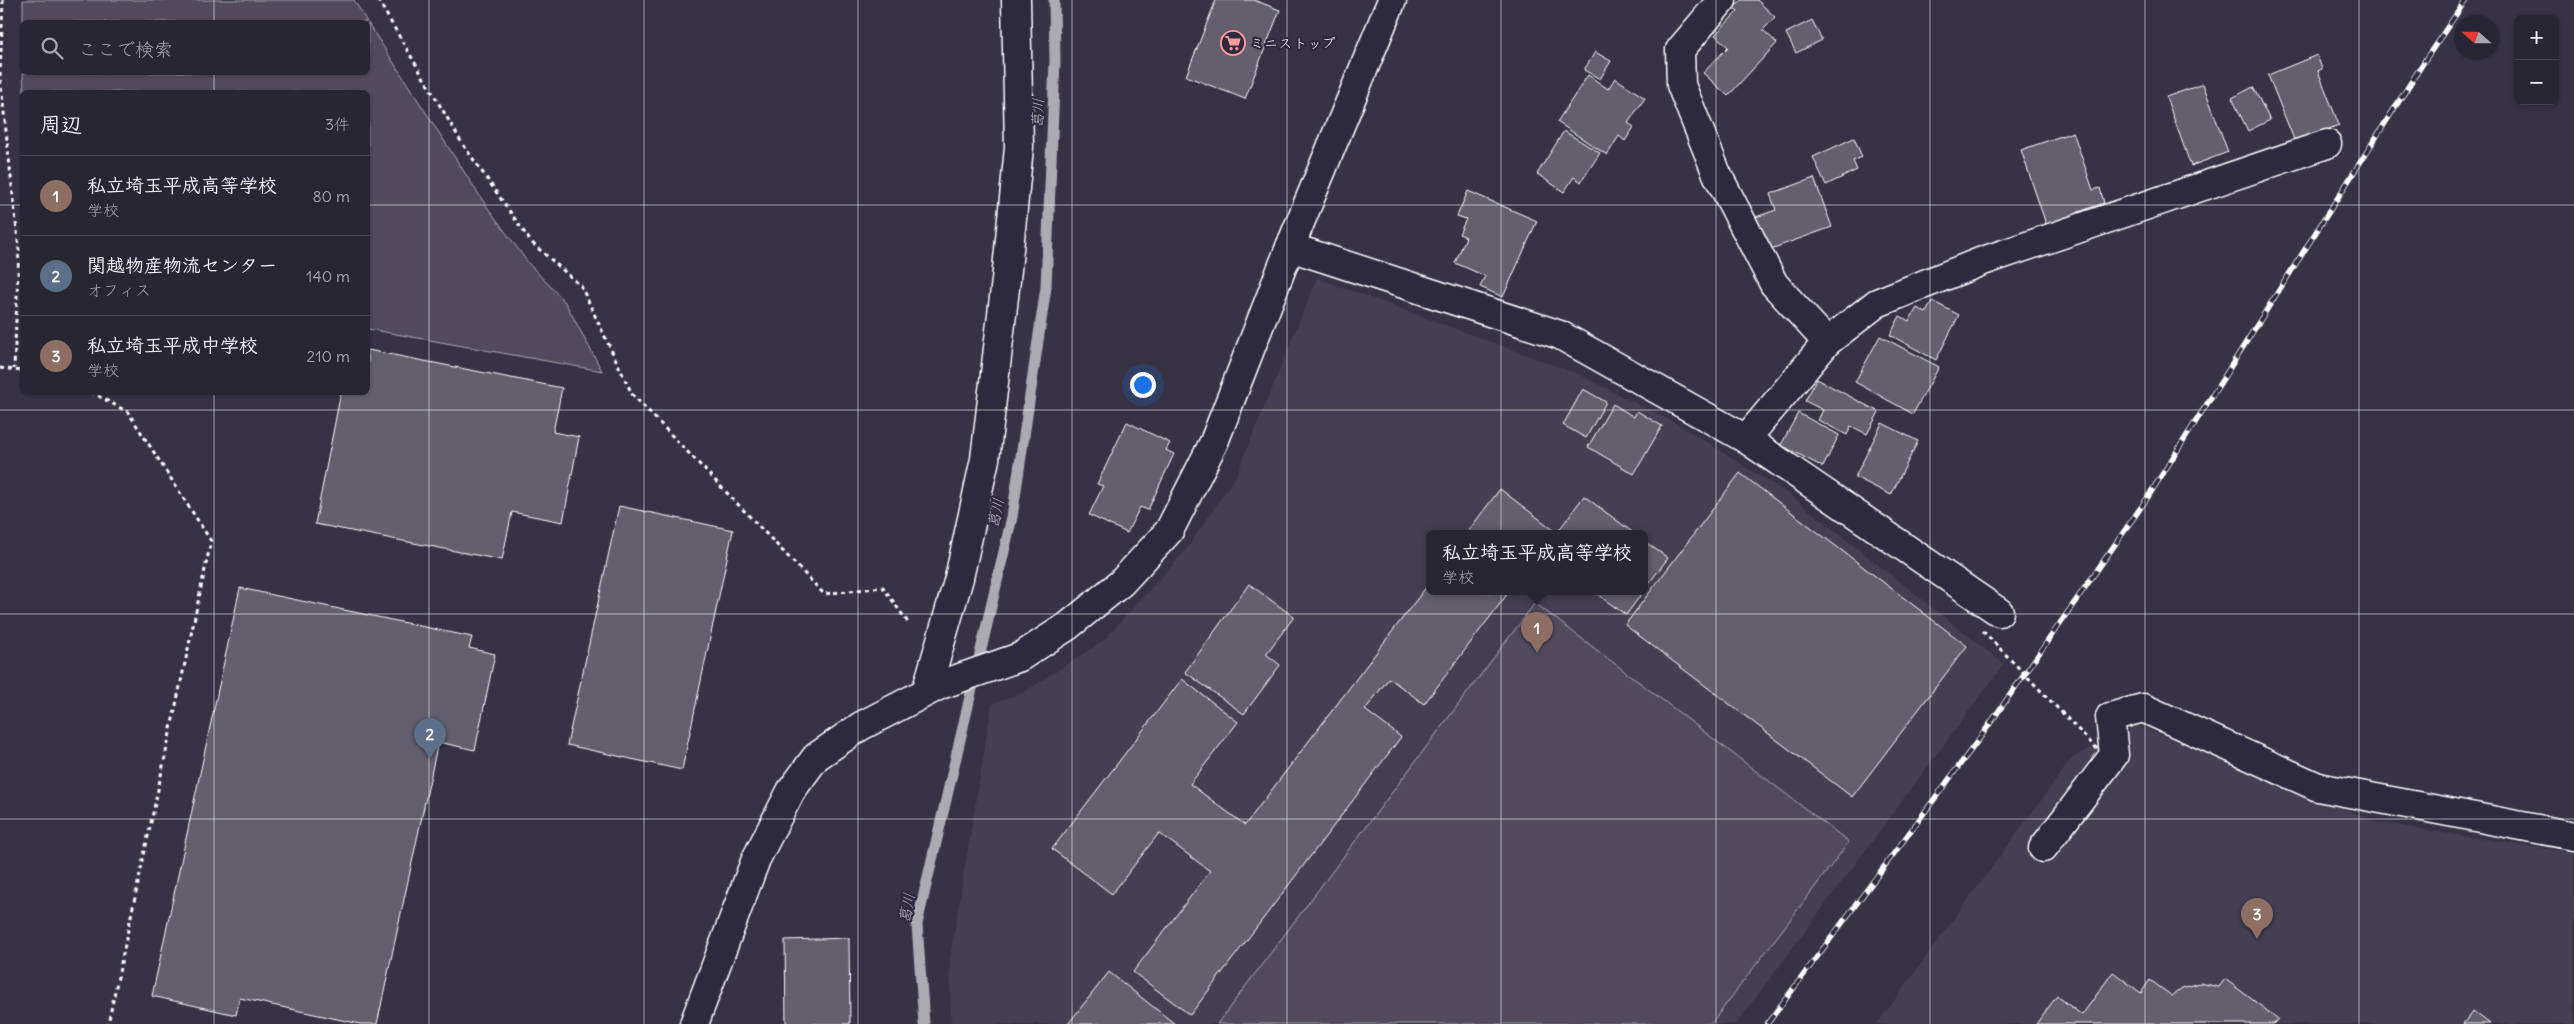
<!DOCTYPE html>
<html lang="ja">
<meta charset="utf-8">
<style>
body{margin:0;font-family:Delius,"Klee One",sans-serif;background:#353240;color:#f1f3f6}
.controls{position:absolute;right:15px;top:15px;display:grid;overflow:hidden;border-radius:8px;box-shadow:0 1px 4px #0004}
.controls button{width:45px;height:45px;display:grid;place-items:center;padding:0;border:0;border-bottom:1px solid #45434f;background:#292634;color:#f1f3f6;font:25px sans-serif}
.compass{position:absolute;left:2454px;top:15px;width:45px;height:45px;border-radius:50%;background:#292634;box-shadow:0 1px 4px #0004;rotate:291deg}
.you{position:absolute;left:1142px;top:384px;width:18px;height:18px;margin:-12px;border:4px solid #fff;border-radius:50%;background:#1a73e8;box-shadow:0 0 0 8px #1a73e833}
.badge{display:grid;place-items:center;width:32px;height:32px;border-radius:50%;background:#8bbbb9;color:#fff;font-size:16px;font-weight:700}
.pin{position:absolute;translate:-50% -41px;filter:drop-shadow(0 1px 2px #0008)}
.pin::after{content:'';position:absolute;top:26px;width:18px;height:15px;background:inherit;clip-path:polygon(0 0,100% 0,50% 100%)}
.popup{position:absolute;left:1426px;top:530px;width:222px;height:65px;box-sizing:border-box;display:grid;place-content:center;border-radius:8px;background:#292634;filter:drop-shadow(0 1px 4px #0005);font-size:16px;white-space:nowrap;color:#a5a5ac}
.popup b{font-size:19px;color:#f1f3f6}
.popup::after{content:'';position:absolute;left:50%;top:100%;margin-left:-10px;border:10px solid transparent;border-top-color:#292634}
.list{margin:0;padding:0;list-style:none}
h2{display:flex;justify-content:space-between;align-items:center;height:65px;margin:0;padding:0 20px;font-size:21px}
h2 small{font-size:16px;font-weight:400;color:#a5a5ac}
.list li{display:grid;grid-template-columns:32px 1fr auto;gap:15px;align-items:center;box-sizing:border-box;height:80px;padding:0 20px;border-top:1px solid #45434f}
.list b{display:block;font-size:19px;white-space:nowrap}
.list p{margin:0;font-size:16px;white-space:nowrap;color:#a5a5ac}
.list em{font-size:16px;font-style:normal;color:#a5a5ac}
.icon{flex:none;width:28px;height:28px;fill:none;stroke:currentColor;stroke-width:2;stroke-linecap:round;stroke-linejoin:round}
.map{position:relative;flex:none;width:2574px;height:1024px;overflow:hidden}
.search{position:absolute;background:#292634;box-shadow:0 1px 4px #0004;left:20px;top:20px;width:350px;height:55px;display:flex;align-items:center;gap:12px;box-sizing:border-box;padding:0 18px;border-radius:8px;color:#a5a5ac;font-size:19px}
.panel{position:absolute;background:#292634;box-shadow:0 1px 4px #0004;left:20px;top:90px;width:350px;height:305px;border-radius:8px}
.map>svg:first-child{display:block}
</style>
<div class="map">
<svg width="2574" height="1024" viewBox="0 0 2574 1024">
<rect width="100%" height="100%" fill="#373345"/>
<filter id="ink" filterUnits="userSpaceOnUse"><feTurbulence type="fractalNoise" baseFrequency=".02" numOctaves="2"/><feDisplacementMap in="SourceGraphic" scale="10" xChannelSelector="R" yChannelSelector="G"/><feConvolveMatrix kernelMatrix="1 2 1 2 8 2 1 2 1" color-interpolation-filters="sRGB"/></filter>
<g filter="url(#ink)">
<g fill="#444051" fill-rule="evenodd">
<path d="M1317,278L1578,374L1683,427L1791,496L2004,664L1736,1024H951L950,958L992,704L1023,693L1103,641L1187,549L1237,474ZM1430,534H1644V592H1430Z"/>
<polygon points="2137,725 2379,823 2574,853 2574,1024 1877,1024 2072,758"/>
</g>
<g fill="#514c5c" stroke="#a8a6ae">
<polygon points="23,0 354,0 367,22 23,22"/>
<polygon points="368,23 485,204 529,264 565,302 602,371 368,329 368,92 24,92 23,73 368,72"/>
<polygon points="1535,603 1849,842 1711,1024 1217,1024"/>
</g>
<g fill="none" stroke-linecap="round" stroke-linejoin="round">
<polyline stroke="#adabb2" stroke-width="11" points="924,1024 917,924 1012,517 1046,287 1055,61 1054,0"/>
</g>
<g fill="#635f6d" stroke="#fff">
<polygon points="1216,0 1254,0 1280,10 1245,99 1186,76"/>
<polygon points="1741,0 1757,0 1775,17 1763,30 1777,43 1728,96 1703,73 1728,47 1715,35 1738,11 1734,8"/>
<polygon points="1812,20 1822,40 1796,53 1786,33"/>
<polygon points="1595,52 1611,61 1600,79 1584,70"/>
<polygon points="2317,55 2322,69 2318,71 2339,125 2295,142 2268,75"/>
<polygon points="1588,75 1608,89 1615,78 1645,98 1628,123 1634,127 1625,141 1619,136 1607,155 1557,122"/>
<polygon points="2203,84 2228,152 2191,166 2166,97"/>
<polygon points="2253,87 2270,120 2248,131 2232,98"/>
<polygon points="1564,131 1600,153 1581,182 1574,177 1564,192 1537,174"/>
<polygon points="2073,132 2093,190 2100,188 2104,203 2078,212 2079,216 2047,227 2021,150"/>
<polygon points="1854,138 1862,157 1853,161 1857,170 1826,185 1813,157"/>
<polygon points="1814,178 1832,227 1768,250 1756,217 1776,210 1770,194"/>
<polygon points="1468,191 1537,221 1503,297 1480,287 1485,276 1455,263 1466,237 1459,234 1466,219 1457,216"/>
<polygon points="1932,301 1959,315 1936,360 1890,335 1900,316 1909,321 1917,308 1926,313"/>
<polygon points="1880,336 1939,367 1913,414 1855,382"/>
<polygon points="368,350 562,388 553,432 579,437 563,522 512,512 502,560 315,524 341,392 368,392"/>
<polygon points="1817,379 1879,412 1867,434 1851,426 1847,435 1818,420 1823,410 1805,401"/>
<polygon points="1583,389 1606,402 1586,438 1563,425"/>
<polygon points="1613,404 1634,417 1637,411 1662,426 1634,474 1588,447"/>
<polygon points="1798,413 1839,435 1823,467 1781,445"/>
<polygon points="1127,422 1170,443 1166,450 1174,454 1148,510 1140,507 1127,533 1089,515 1103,486 1097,484"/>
<polygon points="1882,423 1918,441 1891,495 1855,477"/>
<polygon points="1740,473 1967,646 1852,797 1625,625"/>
<polygon points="1500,489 1555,531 1552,534 1466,534"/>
<polygon points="1584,496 1635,534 1556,534"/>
<polygon points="619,506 733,530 682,770 567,745"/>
<polygon points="1644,541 1668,558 1644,590"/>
<polygon points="1430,582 1430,592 1509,592 1424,704 1389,678 1365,710 1401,737 1190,1015 1133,972 1210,871 1159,833 1112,894 1052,849 1182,679 1238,722 1190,784 1245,825"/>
<polygon points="1249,584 1294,617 1266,654 1280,665 1244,714 1185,672"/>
<polygon points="240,588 472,637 469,648 495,654 475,750 438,742 377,1024 360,1024 240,998 236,1015 152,996"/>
<polygon points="1594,592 1643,592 1626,615"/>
<polygon points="849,938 850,1024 786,1024 785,940"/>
<polygon points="1109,972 1175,1024 1068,1024"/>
<polygon points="2113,972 2141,993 2150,980 2172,996 2182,988 2200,983 2219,987 2225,979 2278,1019 2273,1024 2036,1024 2057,996 2082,1015"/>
<polygon points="2473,1011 2490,1024 2463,1024"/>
</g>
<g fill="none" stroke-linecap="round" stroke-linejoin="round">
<defs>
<g id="minor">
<polyline points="1722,0 1680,50 1681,85 1717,174 1774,284 1827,342"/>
<polyline points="1290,247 1560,335 1746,439 1999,612"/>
<polyline points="1746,439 1827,342 1877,303 1980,262 2327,144"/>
<polyline points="926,692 959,578 985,459 1006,280 1019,147 1016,0"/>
<polyline points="2043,848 2114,755 2110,717 2143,708 2318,787 2574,836"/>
<polyline points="694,1024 756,859 791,791 816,757 861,726 940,685 1020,657 1068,626 1121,583 1169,531 1214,442 1290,247 1392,0"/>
</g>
</defs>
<use href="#minor" stroke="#fff" stroke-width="31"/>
<g stroke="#fff" stroke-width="3" stroke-dasharray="4 4" stroke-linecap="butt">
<polyline points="3,0 0,76 19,250 14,369"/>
<polyline points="378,0 462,143 531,242 581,286 632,394 824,594 883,587 909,624"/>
<polyline points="0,368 22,371"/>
<polyline points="91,392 128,412 211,541 108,1024"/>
</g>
<use href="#minor" stroke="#2f2a3d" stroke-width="28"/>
<defs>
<polyline id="rail" points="1767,1024 1982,735 2146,500 2427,57 2466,0"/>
</defs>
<use href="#rail" stroke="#fff" stroke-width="5.5"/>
<use href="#rail" stroke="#2f2a3d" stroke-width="4" stroke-dasharray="11" stroke-linecap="butt"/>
<polyline stroke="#fff" stroke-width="3" stroke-dasharray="4 4" stroke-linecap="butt" points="1983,631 2097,749"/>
</g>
</g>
<path fill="none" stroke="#fff" stroke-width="1" stroke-opacity="0.55" d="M214,0V22M429,0V1024M644,0V1024M858,0V1024M1072,0V1024M1287,0V1024M1501,0V1024M1716,0V1024M1930,0V1024M2145,0V1024M2359,0V1024M214,72V92M0,205H22M368,205H2574M214,392V1024M0,410H2574M0,614H2574M0,819H2574"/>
<defs>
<symbol id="supermarket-ring" viewBox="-11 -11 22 22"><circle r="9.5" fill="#2f2a3d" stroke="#ff9aa2" stroke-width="1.5"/><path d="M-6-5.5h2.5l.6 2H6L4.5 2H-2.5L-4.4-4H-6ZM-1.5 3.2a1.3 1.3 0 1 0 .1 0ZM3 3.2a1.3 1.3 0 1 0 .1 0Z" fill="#ff9aa2"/></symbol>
</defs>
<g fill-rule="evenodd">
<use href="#supermarket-ring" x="1219" y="29" width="28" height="28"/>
</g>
<g text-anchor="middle" stroke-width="4.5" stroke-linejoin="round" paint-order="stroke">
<g font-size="14" fill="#fff" stroke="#2f2a3d" text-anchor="start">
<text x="1250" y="48">ミニストップ</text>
</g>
<g font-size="15" font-style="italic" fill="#b4b2b9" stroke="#2f2a3d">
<text transform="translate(1038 113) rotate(-88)" y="5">葛川</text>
<text transform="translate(996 513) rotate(-79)" y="5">葛川</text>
<text transform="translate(907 908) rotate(-80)" y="5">葛川</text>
</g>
</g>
</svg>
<div class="controls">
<button>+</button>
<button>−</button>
</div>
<svg class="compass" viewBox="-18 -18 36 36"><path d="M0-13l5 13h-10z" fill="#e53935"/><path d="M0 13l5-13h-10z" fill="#a5a5ac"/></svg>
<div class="you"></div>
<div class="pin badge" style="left:1537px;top:653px;background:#8d6e63">1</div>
<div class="popup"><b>私立埼玉平成高等学校</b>学校</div>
<div class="pin badge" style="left:430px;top:759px;background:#5c6f8a">2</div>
<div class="pin badge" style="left:2257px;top:939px;background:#8d6e63">3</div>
<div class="search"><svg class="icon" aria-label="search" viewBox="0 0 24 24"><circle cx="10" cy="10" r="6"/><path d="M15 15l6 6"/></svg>ここで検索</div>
<section class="panel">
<h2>周辺<small>3件</small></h2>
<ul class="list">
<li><span class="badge" style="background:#8d6e63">1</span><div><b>私立埼玉平成高等学校</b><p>学校</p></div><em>80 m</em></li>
<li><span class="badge" style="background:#5c6f8a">2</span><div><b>関越物産物流センター</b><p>オフィス</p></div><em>140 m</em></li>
<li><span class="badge" style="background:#8d6e63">3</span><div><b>私立埼玉平成中学校</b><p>学校</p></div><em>210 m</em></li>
</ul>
</section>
</div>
